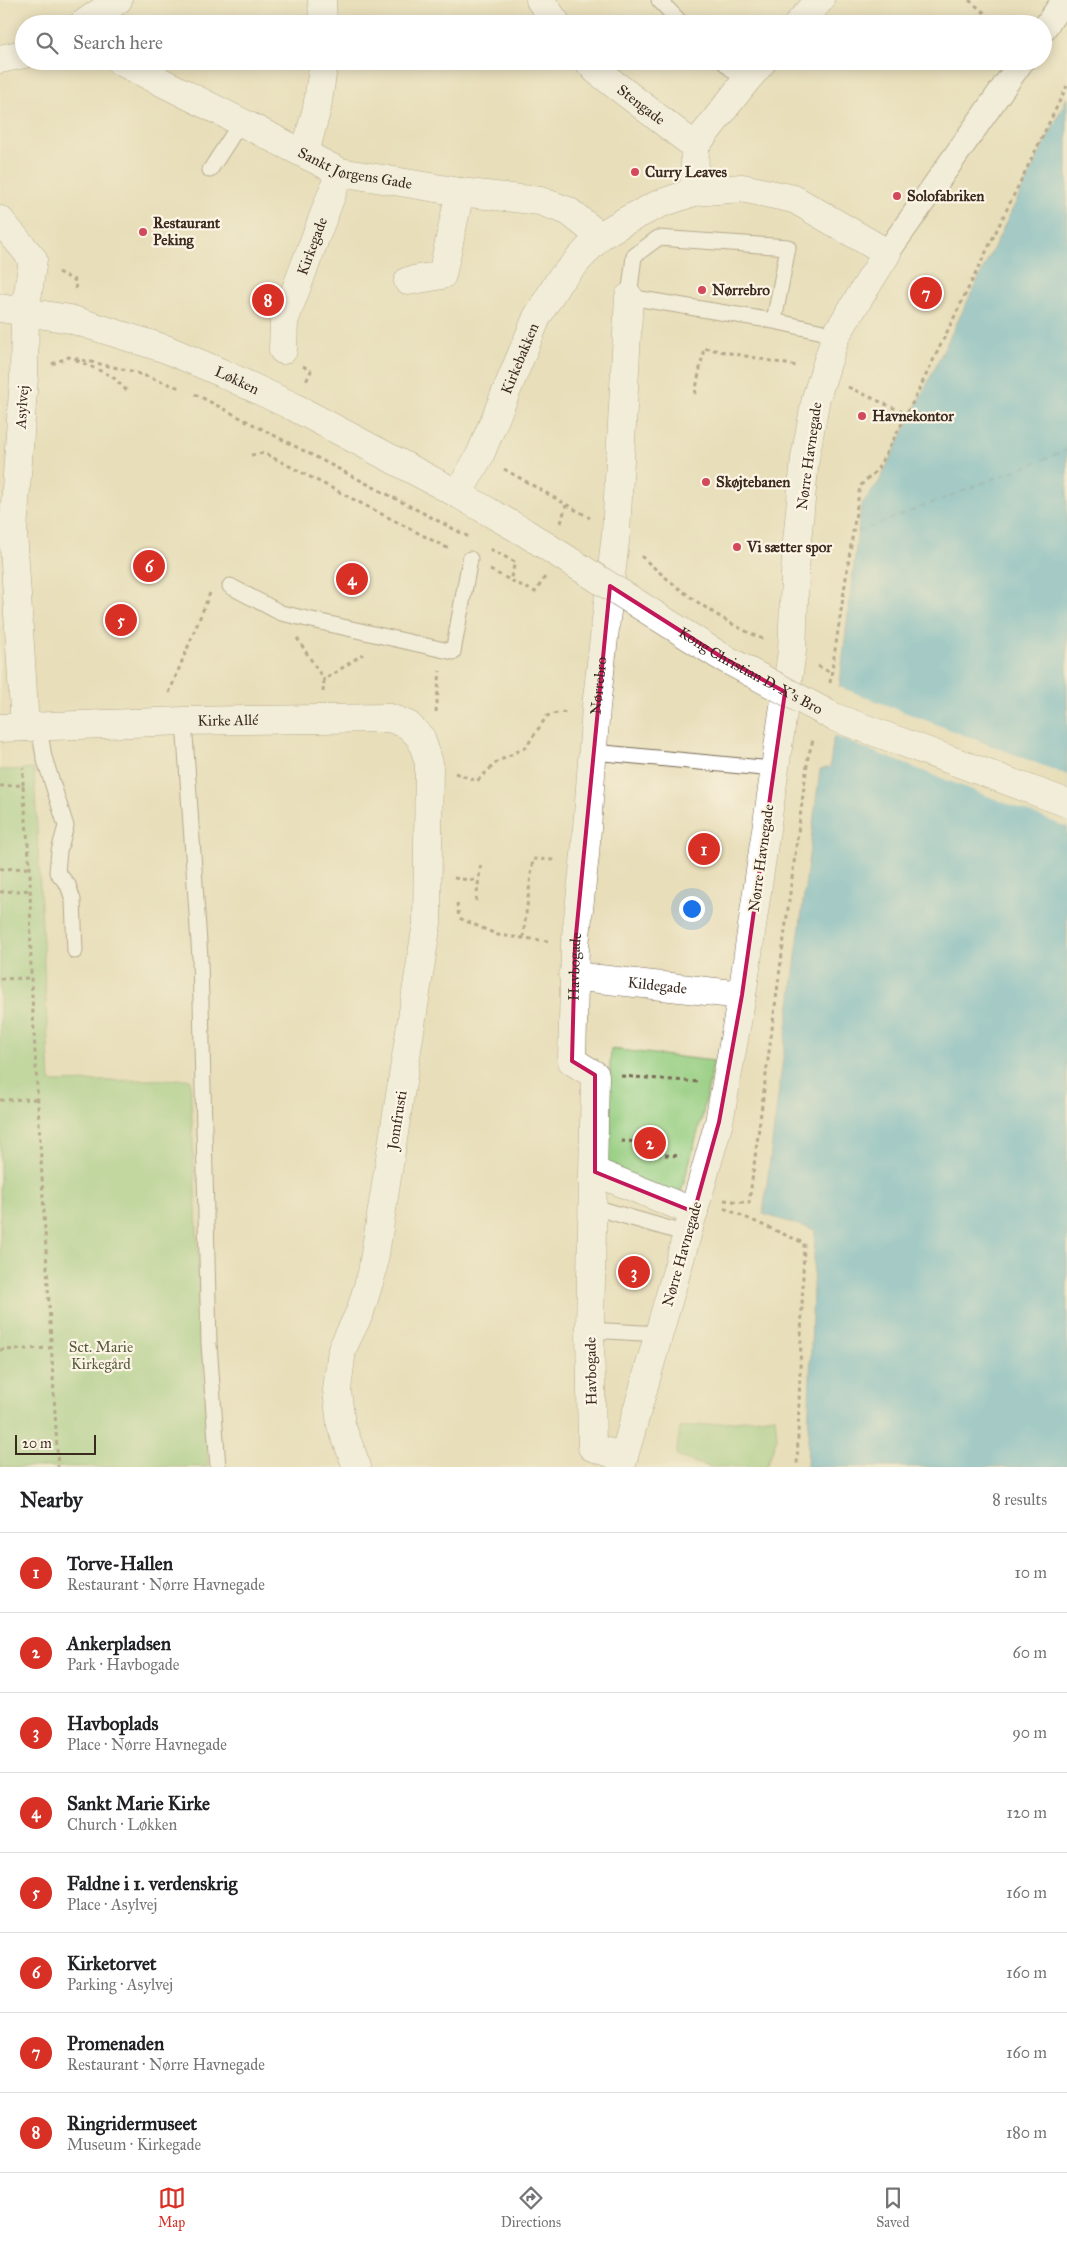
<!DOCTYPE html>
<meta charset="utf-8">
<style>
body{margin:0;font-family:"IM FELL Great Primer",serif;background:#f2f2f2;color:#202124}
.scale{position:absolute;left:15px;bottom:12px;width:81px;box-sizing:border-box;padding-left:5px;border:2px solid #3b2a1e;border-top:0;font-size:14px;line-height:18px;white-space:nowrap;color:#3b2a1e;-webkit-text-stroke:4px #fcf5e5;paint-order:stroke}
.you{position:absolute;left:691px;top:908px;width:18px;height:18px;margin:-12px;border:4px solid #fff;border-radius:50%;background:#1a73e8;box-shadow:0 0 0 8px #1a73e833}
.badge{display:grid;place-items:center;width:32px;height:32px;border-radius:50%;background:#d93025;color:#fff;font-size:16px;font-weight:700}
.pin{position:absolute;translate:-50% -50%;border:2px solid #fff;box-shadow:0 1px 5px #0006}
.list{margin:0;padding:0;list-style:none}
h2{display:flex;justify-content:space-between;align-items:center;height:65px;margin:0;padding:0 20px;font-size:21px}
h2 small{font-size:16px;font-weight:400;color:#757577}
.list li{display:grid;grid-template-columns:32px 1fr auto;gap:15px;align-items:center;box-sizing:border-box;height:80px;padding:0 20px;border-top:1px solid #e0e0e0}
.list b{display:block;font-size:19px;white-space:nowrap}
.list p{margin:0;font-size:16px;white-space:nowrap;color:#757577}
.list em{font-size:16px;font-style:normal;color:#757577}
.icon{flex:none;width:28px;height:28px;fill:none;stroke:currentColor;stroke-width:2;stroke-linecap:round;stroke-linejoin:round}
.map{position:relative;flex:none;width:1067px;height:1467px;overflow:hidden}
.search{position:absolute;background:#fff;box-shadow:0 2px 12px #0003;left:15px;right:15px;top:15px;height:55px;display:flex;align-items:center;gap:12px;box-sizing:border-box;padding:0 18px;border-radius:28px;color:#757577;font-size:19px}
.sheet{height:705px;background:#fff}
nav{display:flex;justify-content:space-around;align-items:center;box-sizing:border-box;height:70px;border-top:1px solid #e0e0e0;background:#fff;font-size:14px;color:#757577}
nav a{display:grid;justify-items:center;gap:2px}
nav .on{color:#d93025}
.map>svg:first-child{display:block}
</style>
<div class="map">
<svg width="1067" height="1467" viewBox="0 0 1067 1467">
<rect width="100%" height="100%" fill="#fcf5e5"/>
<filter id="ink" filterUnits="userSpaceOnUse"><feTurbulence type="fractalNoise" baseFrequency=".02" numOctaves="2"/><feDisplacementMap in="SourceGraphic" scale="10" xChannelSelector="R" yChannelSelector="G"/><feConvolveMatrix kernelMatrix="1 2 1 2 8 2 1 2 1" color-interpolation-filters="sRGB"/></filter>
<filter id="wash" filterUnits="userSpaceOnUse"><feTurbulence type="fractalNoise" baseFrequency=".0096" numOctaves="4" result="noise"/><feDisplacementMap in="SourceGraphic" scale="20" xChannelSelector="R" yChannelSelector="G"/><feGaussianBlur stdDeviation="1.12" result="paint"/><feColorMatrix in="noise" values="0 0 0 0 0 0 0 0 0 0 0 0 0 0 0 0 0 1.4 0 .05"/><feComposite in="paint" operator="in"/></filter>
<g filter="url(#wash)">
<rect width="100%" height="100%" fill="#e8deba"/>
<g fill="#94cd81" stroke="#687c50">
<polygon points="34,769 50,1082 190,1079 208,1467 0,1467 0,770"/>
<polygon points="611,1049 714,1061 702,1117 680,1196 604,1168"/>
<polygon points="775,1416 777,1438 766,1467 710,1467 676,1456 680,1428"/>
</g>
<polygon fill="#55b2d3" stroke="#486e78" points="1067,98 1067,1467 807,1467 815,1230 763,1214 820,770 830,767 861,505 879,482"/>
<polygon fill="#e8deba" points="837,686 1067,775 1067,827 831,735"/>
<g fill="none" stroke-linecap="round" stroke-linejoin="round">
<polyline stroke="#445a5d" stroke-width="1" stroke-dasharray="6 5" stroke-linecap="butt" points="858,532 1067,450"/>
</g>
</g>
<g filter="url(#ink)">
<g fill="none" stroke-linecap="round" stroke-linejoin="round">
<defs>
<g id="service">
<polyline points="659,0 682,24"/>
<polyline points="723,61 745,82"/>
<polyline points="210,170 241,122"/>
<polyline points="774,321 788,247 658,238 634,256 629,297 774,321 836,335"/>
<polyline points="230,586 281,613 453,652 470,559"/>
<polyline points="184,721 200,958 209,1344 218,1467"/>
<polyline points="39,727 44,757 66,826 59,851 57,872 68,885 73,900 75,951"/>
<polyline points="604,753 773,769"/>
<polyline points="594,1207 687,1234"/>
<polyline points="590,1330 659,1334"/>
</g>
<g id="pedestrian">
<polyline points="1043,30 1064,0"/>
<polyline points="887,253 1022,61"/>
</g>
<g id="minor">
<polyline points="322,0 323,24"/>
<polyline points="540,0 557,24"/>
<polyline points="83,24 118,0"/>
<polyline points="798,24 820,0"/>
<polyline points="0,59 24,54"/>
<path id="s1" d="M120,61L340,172L460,192L540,201L568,211L600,236"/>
<path id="s2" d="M588,61L597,71L695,146"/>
<polyline points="305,153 317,108 324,61"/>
<polyline points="694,192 695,146 745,82 763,61"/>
<polyline points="0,220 33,259 25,313 24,377 13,531 25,727"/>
<polyline points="408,281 442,275 460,192"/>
<path id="s3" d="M283,350L284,321L340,172"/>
<path id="s4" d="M0,728L184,721L390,718L408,725L421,738L429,763L427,923L372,1273L360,1312L342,1349L337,1390L341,1425L357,1467"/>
<path id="s5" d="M573,976L742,995"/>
<polyline points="595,1172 694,1212"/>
<path id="s6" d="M623,1457L592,1447L590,1330L595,1075L572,1061L575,945L585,855L596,707L616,533L629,297"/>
</g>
<g id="tertiary">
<path id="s7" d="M0,308L70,319L166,349L222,373L294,407L458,494L524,532"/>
<path id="s8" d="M458,494L480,455L537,317L559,281L600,236L627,220L659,204L694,192L742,188L794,199L887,253L836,335L816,398L805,458L796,552L792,651L742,995L719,1122L621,1467"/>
</g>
</defs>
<use href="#service" stroke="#786955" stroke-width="17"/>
<use href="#pedestrian" stroke="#786955" stroke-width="26"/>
<use href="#minor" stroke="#786955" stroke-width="29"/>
<use href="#tertiary" stroke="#786955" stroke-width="29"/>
<g stroke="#786955" stroke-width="3" stroke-dasharray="4 4" stroke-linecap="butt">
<polyline points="969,0 998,24"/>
<polyline points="58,272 76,281 75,292"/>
<polyline points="76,360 112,376 129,393"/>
<polyline points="52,364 69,357 131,371 180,388"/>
<polyline points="303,366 311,371 306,382"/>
<polyline points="848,387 907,414"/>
<polyline points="195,394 469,537"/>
<polyline points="695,394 704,348 797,366"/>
<polyline points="251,455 264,453 451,550"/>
<polyline points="504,469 590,518"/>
<polyline points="561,523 566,505"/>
<polyline points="490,549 515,562 510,581"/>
<path d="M641,556C678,590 718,620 765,640"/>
<polyline points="490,570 535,592 545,577"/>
<polyline points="297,638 324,680"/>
<polyline points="818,666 833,674"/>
<polyline points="830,683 860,486 877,470 907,414 1067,86"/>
<polyline points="323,692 324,680 363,654"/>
<polyline points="169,693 210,593"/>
<polyline points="436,712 440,671"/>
<polyline points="455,773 477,781 497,762 526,747 547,716 560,712 569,713"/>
<polyline points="23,785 23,768"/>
<polyline points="0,786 23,785 30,868 31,978 58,1467"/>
<polyline points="0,869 30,868"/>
<polyline points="454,878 478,881"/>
<polyline points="0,892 30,890"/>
<polyline points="476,901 481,862"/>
<polyline points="457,903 459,918 498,935 548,941"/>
<polyline points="523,938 533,859 556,860"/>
<polyline points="0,979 31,978"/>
<polyline points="621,1076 699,1082"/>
<polyline points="0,1100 37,1099"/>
<polyline points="621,1141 647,1142 647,1154 681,1156"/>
<polyline points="724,1200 749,1203 808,757 814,737"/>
<polyline points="724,1208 804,1243 797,1467"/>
<polyline points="0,1350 50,1348"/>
</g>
<use href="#service" stroke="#fff" stroke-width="15"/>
<use href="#pedestrian" stroke="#fff" stroke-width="24"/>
<use href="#minor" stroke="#fff" stroke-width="28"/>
<use href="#tertiary" stroke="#fff" stroke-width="28"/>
<defs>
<g id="tertiary-bridge">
<path id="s9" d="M524,532L720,656L834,717L1067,803"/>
</g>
</defs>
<use href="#tertiary-bridge" stroke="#786955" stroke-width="29" stroke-linecap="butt"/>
<use href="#tertiary-bridge" stroke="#fff" stroke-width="28"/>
</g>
</g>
<path d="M0 0H1067V1467H0ZM610,586L720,656L785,692L742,995L719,1122L694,1212L595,1172V1075L572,1061L575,945Z" fill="#e8deba" fill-opacity=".55" fill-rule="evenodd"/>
<path fill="none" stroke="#c2185b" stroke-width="4" stroke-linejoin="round" d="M610,586L720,656L785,692L742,995L719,1122L694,1212L595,1172V1075L572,1061L575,945Z"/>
<g fill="#d1495b" stroke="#fcf5e5" stroke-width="2">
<circle cx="635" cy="172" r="5"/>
<circle cx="897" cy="196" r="5"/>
<circle cx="143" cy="232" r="5"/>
<circle cx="702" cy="290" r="5"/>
<circle cx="862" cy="416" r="5"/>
<circle cx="706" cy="482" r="5"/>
<circle cx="737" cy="547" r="5"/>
</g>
<g text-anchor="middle" stroke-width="4.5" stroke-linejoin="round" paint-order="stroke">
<g font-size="15" fill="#3b2a1e" stroke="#fcf5e5">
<text dy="5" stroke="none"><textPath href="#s2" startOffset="69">Stengade</textPath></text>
<text dy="5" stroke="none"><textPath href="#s1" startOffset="260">Sankt Jørgens Gade</textPath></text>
<text dy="5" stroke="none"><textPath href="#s3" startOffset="109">Kirkegade</textPath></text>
<text dy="5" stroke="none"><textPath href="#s8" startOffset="149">Kirkebakken</textPath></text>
<text dy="5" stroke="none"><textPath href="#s7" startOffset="249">Løkken</textPath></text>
<text transform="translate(22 407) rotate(-86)" y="5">Asylvej</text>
<text transform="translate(809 456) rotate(-82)" y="5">Nørre Havnegade</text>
<text dy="5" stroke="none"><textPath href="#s9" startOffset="266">Kong Christian D. X's Bro</textPath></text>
<text dy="5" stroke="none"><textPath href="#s6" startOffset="808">Nørrebro</textPath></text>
<text dy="5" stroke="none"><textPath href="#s4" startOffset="228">Kirke Allé</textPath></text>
<text transform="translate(761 858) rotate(-82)" y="5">Nørre Havnegade</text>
<text dy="5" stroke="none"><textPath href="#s6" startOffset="526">Havbogade</textPath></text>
<text dy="5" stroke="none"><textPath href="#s5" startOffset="85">Kildegade</textPath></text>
<text transform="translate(397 1120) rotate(-81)" y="5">Jomfrusti</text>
<text transform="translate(682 1254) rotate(-74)" y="5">Nørre Havnegade</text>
<text transform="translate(591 1371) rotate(-91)" y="5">Havbogade</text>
</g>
<g font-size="15" font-weight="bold" fill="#3b2a1e" stroke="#fcf5e5" text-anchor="start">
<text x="645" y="177">Curry Leaves</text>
<text x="907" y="201">Solofabriken</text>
<text x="153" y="228">Restaurant<tspan x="153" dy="17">Peking</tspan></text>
<text x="712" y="295">Nørrebro</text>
<text x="872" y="421">Havnekontor</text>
<text x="716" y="487">Skøjtebanen</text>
<text x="747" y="552">Vi sætter spor</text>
</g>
<g font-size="15" fill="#565b3c" stroke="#fcf5e5">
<text x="101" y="1352">Sct. Marie<tspan x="101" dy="17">Kirkegård</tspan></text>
</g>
</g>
</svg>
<div class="scale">20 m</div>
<div class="you"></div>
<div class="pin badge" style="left:704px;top:849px">1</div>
<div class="pin badge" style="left:650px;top:1143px">2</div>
<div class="pin badge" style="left:634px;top:1272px">3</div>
<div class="pin badge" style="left:352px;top:579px">4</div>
<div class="pin badge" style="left:121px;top:620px">5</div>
<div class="pin badge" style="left:149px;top:566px">6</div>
<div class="pin badge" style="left:926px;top:293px">7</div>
<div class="pin badge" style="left:268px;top:300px">8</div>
<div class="search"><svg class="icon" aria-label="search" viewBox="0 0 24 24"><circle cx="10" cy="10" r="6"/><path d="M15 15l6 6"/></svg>Search here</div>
</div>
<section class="sheet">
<h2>Nearby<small>8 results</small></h2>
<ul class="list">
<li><span class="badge">1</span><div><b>Torve-Hallen</b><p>Restaurant · Nørre Havnegade</p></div><em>10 m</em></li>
<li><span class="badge">2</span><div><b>Ankerpladsen</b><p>Park · Havbogade</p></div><em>60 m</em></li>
<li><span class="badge">3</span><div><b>Havboplads</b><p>Place · Nørre Havnegade</p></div><em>90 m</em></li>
<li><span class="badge">4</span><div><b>Sankt Marie Kirke</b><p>Church · Løkken</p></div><em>120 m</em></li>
<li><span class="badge">5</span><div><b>Faldne i 1. verdenskrig</b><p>Place · Asylvej</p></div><em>160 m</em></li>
<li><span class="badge">6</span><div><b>Kirketorvet</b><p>Parking · Asylvej</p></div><em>160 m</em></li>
<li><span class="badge">7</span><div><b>Promenaden</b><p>Restaurant · Nørre Havnegade</p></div><em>160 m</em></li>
<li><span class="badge">8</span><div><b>Ringridermuseet</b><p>Museum · Kirkegade</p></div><em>180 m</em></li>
</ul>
</section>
<nav>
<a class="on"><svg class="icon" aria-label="map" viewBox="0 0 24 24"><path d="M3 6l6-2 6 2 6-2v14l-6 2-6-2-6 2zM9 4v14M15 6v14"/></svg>Map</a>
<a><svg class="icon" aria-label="directions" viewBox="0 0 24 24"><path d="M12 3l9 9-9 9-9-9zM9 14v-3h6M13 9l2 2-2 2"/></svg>Directions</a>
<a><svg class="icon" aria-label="saved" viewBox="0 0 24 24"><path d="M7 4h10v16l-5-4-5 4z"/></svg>Saved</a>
</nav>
